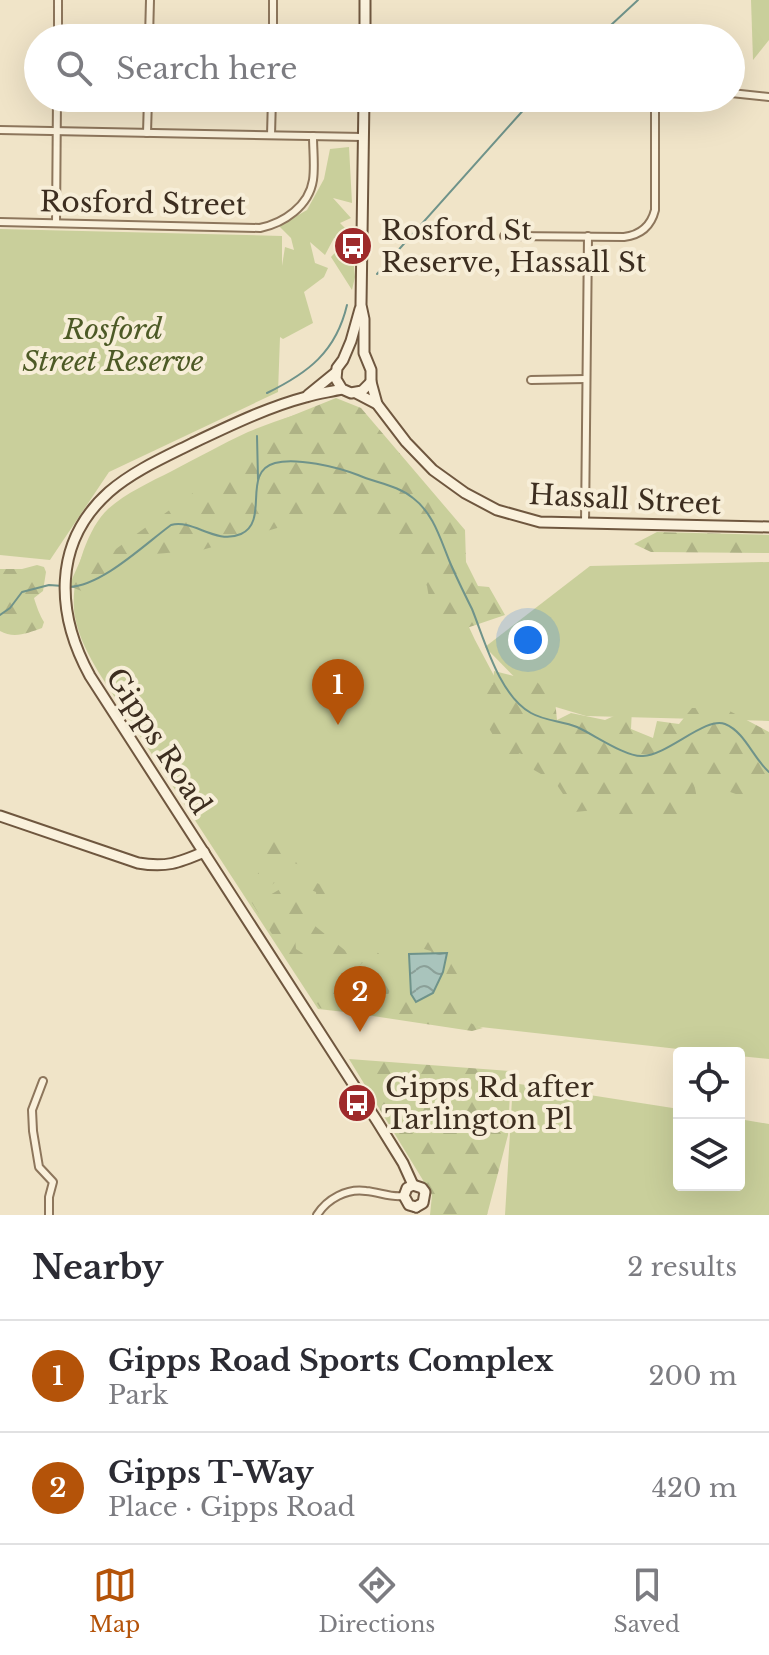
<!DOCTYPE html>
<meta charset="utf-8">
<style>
body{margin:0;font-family:"Libre Baskerville",serif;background:#f7f7f7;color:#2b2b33}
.controls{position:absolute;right:24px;bottom:24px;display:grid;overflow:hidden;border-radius:8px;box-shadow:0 8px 32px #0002}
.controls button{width:72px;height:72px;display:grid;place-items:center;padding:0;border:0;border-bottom:2px solid #e1e1e2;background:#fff;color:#2b2b33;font:40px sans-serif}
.you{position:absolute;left:528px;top:640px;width:28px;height:28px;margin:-20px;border:6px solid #fff;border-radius:50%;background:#1a73e8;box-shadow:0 0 0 12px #1a73e833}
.badge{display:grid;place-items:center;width:52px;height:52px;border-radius:50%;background:#b45309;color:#fff;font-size:26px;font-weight:700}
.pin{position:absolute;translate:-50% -66px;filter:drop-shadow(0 2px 4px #0008)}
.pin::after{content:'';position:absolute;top:42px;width:28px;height:24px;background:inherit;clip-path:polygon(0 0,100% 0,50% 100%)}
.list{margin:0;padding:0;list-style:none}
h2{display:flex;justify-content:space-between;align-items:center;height:104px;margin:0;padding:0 32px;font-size:34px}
h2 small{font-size:26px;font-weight:400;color:#7c7c81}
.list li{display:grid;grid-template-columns:52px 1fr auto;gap:24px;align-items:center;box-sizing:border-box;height:112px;padding:0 32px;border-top:2px solid #e1e1e2}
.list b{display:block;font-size:30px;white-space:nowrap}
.list p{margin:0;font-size:26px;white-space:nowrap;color:#7c7c81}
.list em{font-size:26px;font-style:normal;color:#7c7c81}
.icon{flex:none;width:44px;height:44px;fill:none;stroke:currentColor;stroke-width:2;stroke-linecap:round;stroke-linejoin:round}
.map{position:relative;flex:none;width:769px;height:1215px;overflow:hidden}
.search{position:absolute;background:#fff;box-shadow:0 8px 32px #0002;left:24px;right:24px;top:24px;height:88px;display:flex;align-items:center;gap:20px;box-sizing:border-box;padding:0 28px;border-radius:44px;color:#7c7c81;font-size:30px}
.sheet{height:328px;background:#fff}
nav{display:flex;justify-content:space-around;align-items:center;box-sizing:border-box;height:112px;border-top:2px solid #e1e1e2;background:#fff;font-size:22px;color:#7c7c81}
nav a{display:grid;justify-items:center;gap:4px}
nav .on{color:#b45309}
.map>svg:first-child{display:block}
</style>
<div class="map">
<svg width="769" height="1215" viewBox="0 0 769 1215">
<defs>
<pattern id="forest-firs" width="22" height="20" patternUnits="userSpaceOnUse" patternTransform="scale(2)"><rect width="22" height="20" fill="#c9cf9b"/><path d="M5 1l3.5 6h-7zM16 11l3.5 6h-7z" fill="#aeb285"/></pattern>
<pattern id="water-waves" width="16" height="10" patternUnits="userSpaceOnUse" patternTransform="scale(2)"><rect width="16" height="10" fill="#a9c4bc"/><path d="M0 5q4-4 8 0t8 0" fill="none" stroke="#8ba098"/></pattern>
</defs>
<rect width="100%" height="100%" fill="#f0e4c8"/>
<g fill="#c9cf9b">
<polygon points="751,0 769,0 769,40 753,60"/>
<polygon points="349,147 352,203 333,198 351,218 340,223 351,234 355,277 352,290 331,257 345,242 334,238 325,255 310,242 315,263 328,268 324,277 304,292 313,323 283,339 280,337 278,392 109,472 50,560 0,555 0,229 282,236 282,266 285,247 294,250 291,238 279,226 307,210 324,179 330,149"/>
<path d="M335,402L413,507L475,640L500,687L525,719L769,780V1059L739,1056V1053H714L318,1009L99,673C89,656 79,638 75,617C69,587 85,530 108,509C126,493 150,482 172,471C197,458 222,444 248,432C276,420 306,412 335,402Z"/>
<polygon points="769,562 769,721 586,716 539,702 485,647 590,566"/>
<polygon points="513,1083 679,1109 679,1185 739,1185 739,1119 769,1124 769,1215 505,1215"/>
</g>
<g fill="url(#forest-firs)">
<polygon points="336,398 361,408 465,530 466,562 478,586 489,587 505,615 452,633 432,616 427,586 388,521 364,513 284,526 202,550 143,555 89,594 69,586 84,552 98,551 98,562 259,445 264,427"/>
<polygon points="657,532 769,535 769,553 651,552 634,544"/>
<path d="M37,565L44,567L46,572L43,591L34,598C36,605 40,616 44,622L42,628C28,633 14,639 0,631V569H22Z"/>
<polygon points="494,671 537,682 555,700 557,720 571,713 605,720 632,708 631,729 653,738 657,721 679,724 692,708 724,708 769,732 769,797 750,799 716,787 694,784 701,816 686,814 677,824 650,820 622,823 605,809 575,812 555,782 534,770 520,753 508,760 472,700 461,676 493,685"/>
<path d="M273,834L326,865H336C313,873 289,861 267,854L286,874L257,896L263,899L301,877L330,888L329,900L317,903L316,892L304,887L292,892L318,916L304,917L347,952V936L359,937L384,958L383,960L373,964L362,963L347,978L342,976L338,965L321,950L316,937L294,927L296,949L310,958L311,976L314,987L327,994L339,984L340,990L360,997L357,986L361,975L378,991L387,977L379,970L390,971L392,984L387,998L375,1002L378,1004L388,1005L404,991L425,1017L455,956L444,951L432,954L431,951L410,945L403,950L398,948C404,941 411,943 418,937L440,942L443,938L459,941V966L470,980L460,998L453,1002C461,1018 467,1023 483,1028L472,1031L320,1008L250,900L259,870L250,858L253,848L264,850L265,846Z"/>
<polygon points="349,1059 511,1071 508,1135 487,1215 430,1215 432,1195"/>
</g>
<polygon fill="url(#water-waves)" stroke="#6f938a" stroke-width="2" points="447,953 443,972 433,993 416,1002 411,994 409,954"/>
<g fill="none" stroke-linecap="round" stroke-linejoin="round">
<g stroke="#6f938a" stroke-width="2">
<polyline points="597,38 638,0"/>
<polyline points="377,274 527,106"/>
<path d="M267,393C308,373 336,352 347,305"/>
<polyline points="257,436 258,479"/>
<path d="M69,587C102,586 145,544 171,525C194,519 215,545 241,534C270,521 241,472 275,463C296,457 337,467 358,475C376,483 397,485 413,498C433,513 440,538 449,560C456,577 464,593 472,609C485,641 499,695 531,713C545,721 562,721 577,727C593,734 627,758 643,756C668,755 706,716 725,724C745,732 753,758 769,772"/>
<polyline points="0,615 10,608 22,592 49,585 63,586"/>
</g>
<defs>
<g id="street">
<polyline points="58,38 58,0"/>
<polyline points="149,38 150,0"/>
<polyline points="273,38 273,0"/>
<polyline points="731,93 769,97"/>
<polyline points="0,130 363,137"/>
<polyline points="147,133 148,98"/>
<polyline points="271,135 272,98"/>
<path d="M0,222L260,228C284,223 309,206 313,180C315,166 313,150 313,136"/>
<polyline points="56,223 57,98"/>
<path d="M504,236L624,237C640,235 651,226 655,210V98"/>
<polyline points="531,380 586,379"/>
<polyline points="585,524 588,236"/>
<polyline points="43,1081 32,1110 33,1131 39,1167 53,1182 49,1197 49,1215"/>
<path d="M317,1215C327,1199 347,1188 366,1191C379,1192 391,1198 404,1196"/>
</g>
<g id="secondary">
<polyline points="365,38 365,0"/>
<polyline points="364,98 361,305 364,319 364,353 371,370 371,382 377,404"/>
<polyline points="360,309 351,341 343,360 337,368 336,379 342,389 351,393 362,391 371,382"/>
<path d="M342,389C330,392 318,393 306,397C268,407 229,426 193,443C165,457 133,471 109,492C52,543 56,614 90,676L377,1121L403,1163L413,1185"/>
<polyline points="356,393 377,404 406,442 433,470 465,493 497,510 540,522 769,527"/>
<polyline points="308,395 335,373"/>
<path d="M0,816L138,863C166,868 178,863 204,852"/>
<polyline points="413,1185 422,1188 425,1192 423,1203 416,1207"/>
<polyline points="413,1185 407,1188 404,1196 409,1205 416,1207"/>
</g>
</defs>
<use href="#street" stroke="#8d765c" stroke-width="10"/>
<use href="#secondary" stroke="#6f573f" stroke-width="13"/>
<use href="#street" stroke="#faf1dc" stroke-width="6"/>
<use href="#secondary" stroke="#faf1dc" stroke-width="9"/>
</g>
<defs>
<symbol id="bus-disc" viewBox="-11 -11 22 22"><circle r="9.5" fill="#9e2a2b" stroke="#f7eed8"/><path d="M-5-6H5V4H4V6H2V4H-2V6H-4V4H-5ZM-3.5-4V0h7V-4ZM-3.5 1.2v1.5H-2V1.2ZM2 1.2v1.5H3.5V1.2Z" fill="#fff"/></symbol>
</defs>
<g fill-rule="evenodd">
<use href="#bus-disc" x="331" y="224" width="44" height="44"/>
<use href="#bus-disc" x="335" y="1081" width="44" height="44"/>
</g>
<g text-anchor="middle" stroke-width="8" stroke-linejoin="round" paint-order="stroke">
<g font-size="28" fill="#3d2e20" stroke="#f7eed8">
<text transform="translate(143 203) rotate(1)" y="10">Rosford Street</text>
<text transform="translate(625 499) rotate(3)" y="10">Hassall Street</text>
<text transform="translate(159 741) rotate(57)" y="10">Gipps Road</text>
</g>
<g font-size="28" fill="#3d2e20" stroke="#f7eed8" text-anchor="start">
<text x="381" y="240">Rosford St<tspan x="381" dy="32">Reserve, Hassall St</tspan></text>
<text x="385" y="1097">Gipps Rd after<tspan x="385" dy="32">Tarlington Pl</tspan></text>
</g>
<g font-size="28" font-style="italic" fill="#4d5a26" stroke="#f7eed8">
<text x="113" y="339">Rosford<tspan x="113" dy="32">Street Reserve</tspan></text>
</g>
</g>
</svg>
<div class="controls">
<button><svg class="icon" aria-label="locate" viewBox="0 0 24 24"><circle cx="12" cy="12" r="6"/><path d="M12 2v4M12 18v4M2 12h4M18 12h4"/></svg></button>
<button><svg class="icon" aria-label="layers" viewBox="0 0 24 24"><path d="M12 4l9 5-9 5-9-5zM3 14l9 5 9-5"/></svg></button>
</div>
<div class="you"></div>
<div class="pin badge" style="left:338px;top:725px">1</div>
<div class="pin badge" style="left:360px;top:1032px">2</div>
<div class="search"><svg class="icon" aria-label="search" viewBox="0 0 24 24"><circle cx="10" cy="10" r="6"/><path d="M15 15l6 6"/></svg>Search here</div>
</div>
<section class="sheet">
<h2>Nearby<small>2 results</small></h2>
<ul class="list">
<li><span class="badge">1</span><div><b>Gipps Road Sports Complex</b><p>Park</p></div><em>200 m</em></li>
<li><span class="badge">2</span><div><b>Gipps T-Way</b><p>Place · Gipps Road</p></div><em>420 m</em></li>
</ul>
</section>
<nav>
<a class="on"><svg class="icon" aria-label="map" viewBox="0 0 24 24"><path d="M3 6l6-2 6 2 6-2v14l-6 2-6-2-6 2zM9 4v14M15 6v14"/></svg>Map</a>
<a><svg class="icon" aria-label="directions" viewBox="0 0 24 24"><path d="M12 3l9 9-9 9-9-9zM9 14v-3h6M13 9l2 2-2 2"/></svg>Directions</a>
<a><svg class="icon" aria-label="saved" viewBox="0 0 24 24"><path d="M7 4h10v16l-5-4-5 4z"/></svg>Saved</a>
</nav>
